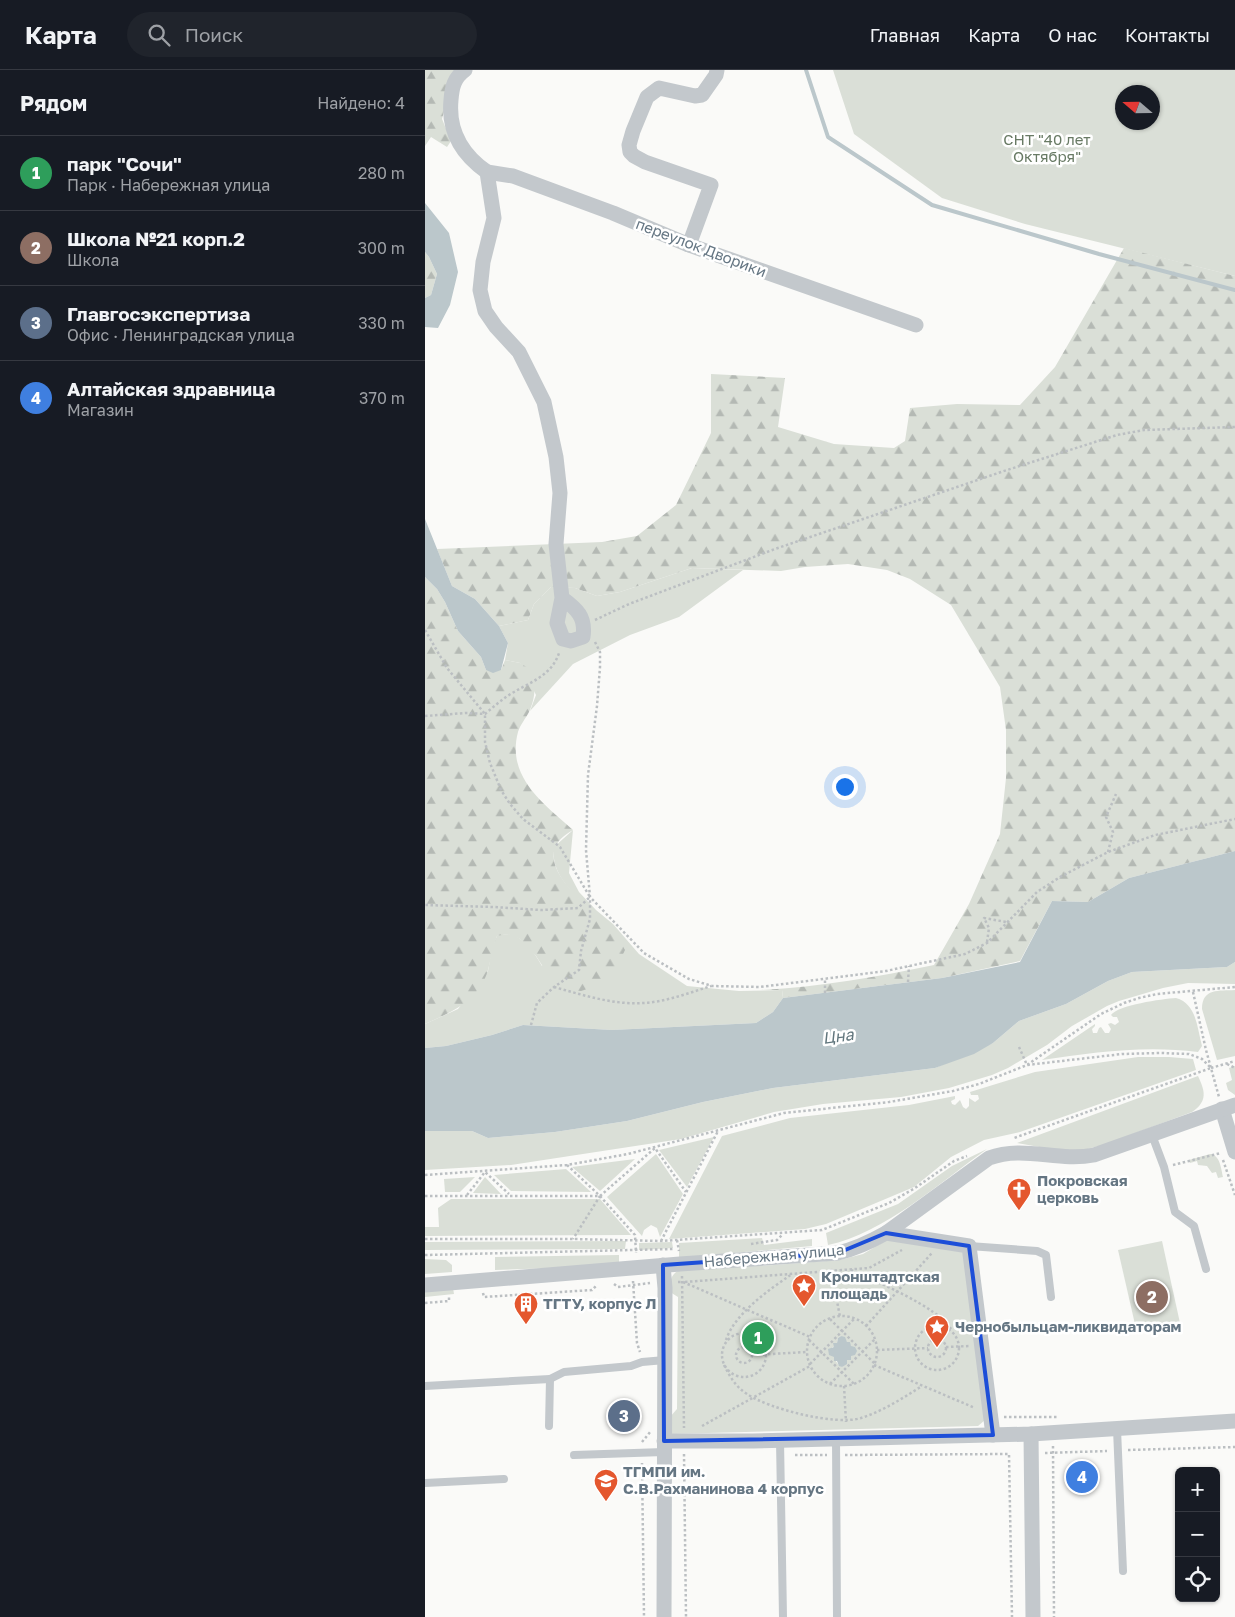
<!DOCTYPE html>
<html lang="ru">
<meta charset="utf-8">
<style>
body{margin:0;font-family:"Golos Text",sans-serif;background:#20242c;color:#f1f3f6}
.controls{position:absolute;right:15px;bottom:15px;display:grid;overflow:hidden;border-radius:8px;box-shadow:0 1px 4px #0004}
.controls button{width:45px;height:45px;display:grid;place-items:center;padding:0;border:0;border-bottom:1px solid #363941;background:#171b24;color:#f1f3f6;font:25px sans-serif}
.compass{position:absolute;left:690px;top:15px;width:45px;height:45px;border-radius:50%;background:#171b24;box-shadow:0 1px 4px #0004;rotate:290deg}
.you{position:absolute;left:419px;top:716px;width:18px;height:18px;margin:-12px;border:4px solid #fff;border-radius:50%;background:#1a73e8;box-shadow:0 0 0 8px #1a73e833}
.badge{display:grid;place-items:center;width:32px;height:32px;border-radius:50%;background:#0f766e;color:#fff;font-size:16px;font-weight:700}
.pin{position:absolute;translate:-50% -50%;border:2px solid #fff;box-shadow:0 1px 5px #0006}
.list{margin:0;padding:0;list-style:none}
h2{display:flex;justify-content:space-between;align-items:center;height:65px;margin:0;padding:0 20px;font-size:21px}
h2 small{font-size:16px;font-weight:400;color:#9ea1a6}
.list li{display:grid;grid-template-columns:32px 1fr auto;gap:15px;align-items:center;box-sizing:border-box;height:75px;padding:0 20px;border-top:1px solid #363941}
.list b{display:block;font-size:19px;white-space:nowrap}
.list p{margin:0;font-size:16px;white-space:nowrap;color:#9ea1a6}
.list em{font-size:16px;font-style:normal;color:#9ea1a6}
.icon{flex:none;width:28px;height:28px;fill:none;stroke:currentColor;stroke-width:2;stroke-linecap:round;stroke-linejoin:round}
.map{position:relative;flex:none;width:810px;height:1547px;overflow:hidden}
header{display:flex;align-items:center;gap:30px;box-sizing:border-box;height:70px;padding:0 25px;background:#171b24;border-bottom:1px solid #363941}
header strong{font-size:24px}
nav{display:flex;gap:28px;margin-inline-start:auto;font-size:18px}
.search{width:350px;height:45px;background:#20242c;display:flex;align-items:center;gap:12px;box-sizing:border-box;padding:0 18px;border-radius:28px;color:#9ea1a6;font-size:19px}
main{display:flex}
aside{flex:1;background:#171b24}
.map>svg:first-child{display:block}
</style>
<header>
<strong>Карта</strong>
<div class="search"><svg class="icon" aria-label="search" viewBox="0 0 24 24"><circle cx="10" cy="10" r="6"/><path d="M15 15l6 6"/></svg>Поиск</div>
<nav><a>Главная</a><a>Карта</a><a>О нас</a><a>Контакты</a></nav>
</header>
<main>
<aside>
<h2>Рядом<small>Найдено: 4</small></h2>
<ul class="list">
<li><span class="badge" style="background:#2e9e5b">1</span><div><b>парк &quot;Сочи&quot;</b><p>Парк · Набережная улица</p></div><em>280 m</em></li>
<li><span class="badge" style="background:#8d6e63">2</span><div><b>Школа №21 корп.2</b><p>Школа</p></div><em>300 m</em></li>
<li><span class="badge" style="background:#5c6f8a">3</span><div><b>Главгосэкспертиза</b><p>Офис · Ленинградская улица</p></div><em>330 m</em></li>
<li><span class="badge" style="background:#3f7fe0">4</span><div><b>Алтайская здравница</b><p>Магазин</p></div><em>370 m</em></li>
</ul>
</aside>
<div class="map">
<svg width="810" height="1547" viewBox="0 0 810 1547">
<defs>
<pattern id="forest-firs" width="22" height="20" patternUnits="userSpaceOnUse" patternTransform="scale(1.25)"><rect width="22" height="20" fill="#dadfd7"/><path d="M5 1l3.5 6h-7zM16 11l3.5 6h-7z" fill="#b4b9b4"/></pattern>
</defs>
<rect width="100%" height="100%" fill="#fafaf8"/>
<g fill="#dadfd7" fill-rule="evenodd">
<path d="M408,0H810V206L600,154L517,128L429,64ZM698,22H728V52H698Z"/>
<polygon points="267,498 318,500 254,547 205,565 148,594 105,641 111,625 95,593 80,590 83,573 74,556 103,550 109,534 126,517 150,518 172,526 195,522"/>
<path d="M148,760L144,803L154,822L171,840L188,854L214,884L262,916L314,921L357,920L358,928L348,942L331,953L187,960L98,955L67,965L21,976L0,978V954L33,939L63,901L67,878L72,866C75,865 80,864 84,864C99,867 110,884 117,896L166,841C149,824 125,804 129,777Z"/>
<polygon points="810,892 810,914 763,913 738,918 694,931 682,936 647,956 622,975 583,998 567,1005 524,1018 476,1027 398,1034 349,1042 256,1069 86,1095 0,1100 0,1061 47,1061 63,1068 130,1062 202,1051 278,1032 348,1018 510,998 568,973 594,951 641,934 683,911 707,902 802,897"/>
<path d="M810,920V986L792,990L777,939C777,918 794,921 810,920Z"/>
<path d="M751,928C772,934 772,958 777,976L773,982C721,975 669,982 617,990L670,954V956L667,959L668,963H672L674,958L676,957L680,963H684L686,959L683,954L686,953L690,955L694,952L692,947H688L686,945C693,935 737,929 751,928Z"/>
<polygon points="713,987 744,987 768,989 771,1000 595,1062 559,1070 526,1087 489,1117 401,1154 380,1159 244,1169 297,1066 365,1048 484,1035 530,1026 530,1029 526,1031 527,1034 530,1035 535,1030 538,1037 541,1039 544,1036 544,1028 550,1032 554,1029 553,1025 546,1025 545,1022 610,1002"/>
<polygon points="810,996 810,1025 803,1020 801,1013 807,1010 804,998"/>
<path d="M773,1006C780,1021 783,1031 767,1042L681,1074L659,1080H631L592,1073Z"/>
<polygon points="289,1067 262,1117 234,1080"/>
<path d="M562,1079C517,1111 458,1164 403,1175L401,1163L473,1134L527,1096Z"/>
<polygon points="231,1084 258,1124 235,1167 232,1158 226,1155 219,1160 217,1166 182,1127"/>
<path d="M785,1084C795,1085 796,1098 798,1107L793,1108L791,1102L787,1103L782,1096L773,1095L772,1091L765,1093L764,1090Z"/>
<polygon points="210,1089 175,1121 147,1097"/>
<polygon points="141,1099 166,1122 86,1121 69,1105"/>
<polygon points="50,1107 35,1122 20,1122 19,1109"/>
<polygon points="60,1107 76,1124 48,1123"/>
<polygon points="26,1129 175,1129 206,1165 0,1166 0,1157 14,1157 13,1138"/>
<polygon points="337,1168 339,1175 387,1169 387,1176 254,1188 254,1173"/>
<path d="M462,1170L539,1180L560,1350L553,1356L245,1364V1347L252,1339L253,1227L245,1222C245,1212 245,1205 254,1200L349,1195L415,1190L438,1184ZM416,1266L426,1276L422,1290L417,1297C410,1294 408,1284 407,1277H409L412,1273L413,1268Z"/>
<polygon points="201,1171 200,1179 0,1180 0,1172"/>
<polygon points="737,1171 755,1253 712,1263 693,1180"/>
<polygon points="247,1172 248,1178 214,1180 214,1173"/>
<polygon points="194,1185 194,1196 70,1200 70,1187"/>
<polygon points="0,1189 21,1190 27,1195 27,1202 0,1204"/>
<polygon points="28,1218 29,1224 0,1227 0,1220"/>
</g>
<g fill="url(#forest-firs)">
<polygon points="0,0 30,0 17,49 26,71 22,77 6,67 0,76"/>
<path d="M699,178L810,206V781L704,808L663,832L627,831L595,891L517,908L358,928L357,920H336C394,917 453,907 509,895L544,834L575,764L581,708V660L575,617L526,535L485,509L462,500L423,494L380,497L356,501L267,498L195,522L172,526L150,518L126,517L109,534L103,550L74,556L50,529L27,516L12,479L177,472L212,466L251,435L286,363V304L360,308L353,357L409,374L469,378L480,371L485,338L532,334L595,335L630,297Z"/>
<polygon points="0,182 4,187 12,204 6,225 0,228"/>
<path d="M0,507L12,519L20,532L33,561L56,587L61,600H76L80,590L95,593L108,601C110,616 111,627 104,642C101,648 95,655 93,662C81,707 119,734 148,760C93,790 170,840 192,863C196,867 197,875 200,880L189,903L181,913L156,921L145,920L124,906L111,886L95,869L83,864L72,866C68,877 66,888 63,900C54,931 27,942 0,954Z"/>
</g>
<g fill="#bbc7cb">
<polygon points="0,133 24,163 33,202 25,235 13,258 0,257 0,228 6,225 12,204 4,187 0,182"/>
<polygon points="0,449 27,516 50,529 74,556 83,573 76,600 68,603 61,600 56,587 33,561 20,532 12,519 0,507"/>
<polygon points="810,781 810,892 802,897 707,902 683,911 641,934 594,951 568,973 549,984 510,998 348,1018 278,1032 202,1051 130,1062 63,1068 47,1061 0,1061 0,978 21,976 67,965 98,955 187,960 331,953 348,942 358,928 517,908 595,892 627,831 663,832 704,808"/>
<polygon points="416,1266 420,1267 422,1272 425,1272 426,1276 430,1277 432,1281 430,1285 426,1286 426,1290 422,1290 422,1294 417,1297 414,1296 412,1291 409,1291 409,1287 404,1285 403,1279 409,1277 408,1273 412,1273 413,1268"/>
</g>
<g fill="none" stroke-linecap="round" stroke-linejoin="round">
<polyline stroke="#bbc7cb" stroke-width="4" points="381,0 403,67 507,135 674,184 810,220"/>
<g stroke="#bbbfc2" stroke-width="2.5" stroke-dasharray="2.5 2.5" stroke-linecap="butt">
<polyline points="170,550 204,534 350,479 582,400 692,365 719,360 810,357"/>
<polyline points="0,560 22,598 60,644 60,672 65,693 76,720 85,734 98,749 135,777 165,827 153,838 116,840 69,837 0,835"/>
<polyline points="170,572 175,582 175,597 172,636 163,705 161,780 165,827 219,883 264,909 287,916 335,917 461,901 540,884 562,873 612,822 635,807 683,782 730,765 810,749"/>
<path d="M0,646L40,643L60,644C67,638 74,632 81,627C101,613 126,608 134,583"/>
<polyline points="683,782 688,762 681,747 691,724"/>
<polyline points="562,872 564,858 559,848 581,852"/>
<polyline points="483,912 484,896"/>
<path d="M129,917C158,925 188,935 218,933C240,932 264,923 286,916"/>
<polyline points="768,922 781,980 794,1027"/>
<polyline points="400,923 400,909"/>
<polyline points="106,955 112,933 129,917 154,900 156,881 165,849 165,828"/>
<polyline points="594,977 602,995 676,944 699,933 714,928 732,924 810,917"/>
<polyline points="802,994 810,998"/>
<polyline points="786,998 810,991"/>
<polyline points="798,1090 810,1125"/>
<polyline points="142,1095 175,1126 148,1169"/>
<polyline points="748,1095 796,1083"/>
<polyline points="0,1105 142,1095 203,1084 359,1043 464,1032 528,1021 554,1014 602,995 697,984 736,983 764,984 777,989 786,998 589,1068"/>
<polyline points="42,1125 60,1102 84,1124"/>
<polyline points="0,1126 175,1126 210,1165 211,1183"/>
<polyline points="175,1126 230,1078 261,1122"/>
<polyline points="0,1169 148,1169 236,1171 397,1160 464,1133 490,1118 529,1091 542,1086"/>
<polyline points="252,1170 254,1181"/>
<polyline points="236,1171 293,1061"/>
<polyline points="326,1174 352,1170 358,1164"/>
<polyline points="0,1185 248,1179"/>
<polyline points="406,1199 415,1247"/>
<path d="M426,1200C450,1211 513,1237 526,1259"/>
<polyline points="257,1206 259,1358"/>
<polyline points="208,1211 212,1273 215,1282"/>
<polyline points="253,1212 258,1212 385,1267"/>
<polyline points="260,1212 444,1198 477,1180"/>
<polyline points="189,1214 193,1217 225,1213"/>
<polyline points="58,1223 59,1227 167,1220 172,1215"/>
<polyline points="0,1233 24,1231 24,1227"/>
<circle cx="417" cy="1281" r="35"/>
<polyline points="405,1249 450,1294"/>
<circle cx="512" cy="1278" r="22"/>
<polyline points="441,1256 507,1183"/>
<circle cx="319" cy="1285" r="22"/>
<circle cx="512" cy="1278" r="9"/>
<path d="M301,1270C310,1243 344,1220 367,1204"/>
<polyline points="384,1270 429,1314"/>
<circle cx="319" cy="1285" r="8"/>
<polyline points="521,1277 545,1276"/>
<polyline points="452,1280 503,1278"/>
<polyline points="328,1285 382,1282"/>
<polyline points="385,1294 429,1249"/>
<path d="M299,1295C305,1307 311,1317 322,1324C344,1339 411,1356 436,1348C458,1341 478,1328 497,1316"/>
<polyline points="449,1295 550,1338"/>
<polyline points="405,1314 450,1269"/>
<polyline points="419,1316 421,1352"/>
<polyline points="579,1347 634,1347"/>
<polyline points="277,1356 385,1296"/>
<polyline points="217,1372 226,1361"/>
<polyline points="628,1376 629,1547"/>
<polyline points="703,1380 810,1377"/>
<polyline points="620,1383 682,1381"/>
<polyline points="259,1384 261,1547"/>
<polyline points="370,1385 402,1385"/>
<polyline points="420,1385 584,1384 587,1547"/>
<polyline points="217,1393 219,1547"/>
</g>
<g stroke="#c3c8cc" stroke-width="8">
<polyline points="727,1065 739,1097 750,1142 769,1156 781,1199"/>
<polyline points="544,1176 612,1181 621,1185 626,1227"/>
<polyline points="125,1309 139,1302 206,1296 217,1292 240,1290"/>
<polyline points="0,1316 125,1309 124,1356"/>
<polyline points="692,1359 698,1501"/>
<polyline points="411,1368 412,1547"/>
<polyline points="355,1370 358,1547"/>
<polyline points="149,1385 239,1382"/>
<polyline points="0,1413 79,1409"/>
</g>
<g stroke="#c3c8cc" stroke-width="15">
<path d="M40,0C29,8 27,17 26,30C23,61 36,84 62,102L69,148L58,192L55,220L60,241L71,257L94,282L119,332L131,387L135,423L131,474L137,528L132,553L138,569L146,571L158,567C161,547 152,539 137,528"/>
<polyline points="62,102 88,106 188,143 264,175 491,255"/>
<polyline points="264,175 286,115 220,92 209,86 205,82 204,75 208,61 222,27 234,18 270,26 277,25 291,5 292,0"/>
<polyline points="797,1039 810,1082"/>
<polyline points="461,1163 544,1176 568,1365"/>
<polyline points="238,1195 240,1218 239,1547"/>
<path d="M0,1215L255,1194L413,1183C430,1179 445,1172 461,1163L564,1088C599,1075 632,1092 669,1085L810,1035"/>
<polyline points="606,1364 608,1547"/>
<polyline points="239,1371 328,1371 606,1364 810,1351"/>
</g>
</g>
<path fill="none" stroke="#1d4ed8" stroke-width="4" stroke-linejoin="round" d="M461,1163L544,1176L568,1365L239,1371L238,1195L413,1183Z"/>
<defs>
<symbol id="church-pin" viewBox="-11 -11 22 30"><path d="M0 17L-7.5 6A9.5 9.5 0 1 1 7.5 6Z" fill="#e4572e" stroke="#fff"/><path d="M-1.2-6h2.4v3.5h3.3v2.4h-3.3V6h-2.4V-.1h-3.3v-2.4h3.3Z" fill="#fff"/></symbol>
<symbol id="sight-pin" viewBox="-11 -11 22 30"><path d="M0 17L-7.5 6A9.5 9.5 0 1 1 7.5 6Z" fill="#e4572e" stroke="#fff"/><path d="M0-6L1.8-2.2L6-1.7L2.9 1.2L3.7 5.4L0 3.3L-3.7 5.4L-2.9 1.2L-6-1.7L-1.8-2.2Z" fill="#fff"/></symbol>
<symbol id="building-pin" viewBox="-11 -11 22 30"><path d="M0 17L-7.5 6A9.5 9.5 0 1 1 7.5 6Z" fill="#e4572e" stroke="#fff"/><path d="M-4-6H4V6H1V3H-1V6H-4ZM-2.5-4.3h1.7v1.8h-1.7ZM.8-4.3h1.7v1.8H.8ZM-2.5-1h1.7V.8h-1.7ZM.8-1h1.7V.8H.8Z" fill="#fff"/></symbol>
<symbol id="university-pin" viewBox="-11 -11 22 30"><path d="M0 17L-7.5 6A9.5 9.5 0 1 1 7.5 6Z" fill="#e4572e" stroke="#fff"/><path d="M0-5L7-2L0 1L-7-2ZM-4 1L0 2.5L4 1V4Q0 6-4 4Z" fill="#fff"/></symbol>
</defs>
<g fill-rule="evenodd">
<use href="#church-pin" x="580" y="1106" width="28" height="38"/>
<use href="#sight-pin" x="365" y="1202" width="28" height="38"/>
<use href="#building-pin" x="87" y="1220" width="28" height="38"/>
<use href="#sight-pin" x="498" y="1243" width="28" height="38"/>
<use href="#university-pin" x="167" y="1397" width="28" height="38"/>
</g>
<g text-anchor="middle" stroke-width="5" stroke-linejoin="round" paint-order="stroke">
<g font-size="15" fill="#687a64" stroke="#fff">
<text x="622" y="75">СНТ "40 лет<tspan x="622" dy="17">Октября"</tspan></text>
</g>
<g font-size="15" fill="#657683" stroke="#fff">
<text transform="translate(276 178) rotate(21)" y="5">переулок Дворики</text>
<text transform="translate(349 1186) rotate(-5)" y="5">Набережная улица</text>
</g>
<g font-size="15" font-weight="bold" fill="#657683" stroke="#fff" text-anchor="start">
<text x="612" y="1116">Покровская<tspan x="612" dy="17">церковь</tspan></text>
<text x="396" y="1212">Кронштадтская<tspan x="396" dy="17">площадь</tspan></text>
<text x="118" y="1239">ТГТУ, корпус Л</text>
<text x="530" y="1262">Чернобыльцам-ликвидаторам</text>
<text x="198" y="1407">ТГМПИ им.<tspan x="198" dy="17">С.В.Рахманинова 4 корпус</tspan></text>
</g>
<g font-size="16" font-style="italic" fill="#60757c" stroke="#fff">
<text transform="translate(413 966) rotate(-8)" y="6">Цна</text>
</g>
</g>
</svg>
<div class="controls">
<button>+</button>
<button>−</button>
<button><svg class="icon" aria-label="locate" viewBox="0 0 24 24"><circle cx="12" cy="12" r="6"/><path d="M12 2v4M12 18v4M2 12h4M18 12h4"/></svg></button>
</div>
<svg class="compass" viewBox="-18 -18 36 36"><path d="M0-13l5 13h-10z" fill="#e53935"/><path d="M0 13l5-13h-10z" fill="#9ea1a6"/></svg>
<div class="you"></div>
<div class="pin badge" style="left:333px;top:1268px;background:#2e9e5b">1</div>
<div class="pin badge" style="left:727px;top:1227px;background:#8d6e63">2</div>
<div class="pin badge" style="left:199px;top:1346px;background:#5c6f8a">3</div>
<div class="pin badge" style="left:657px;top:1407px;background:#3f7fe0">4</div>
</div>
</main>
